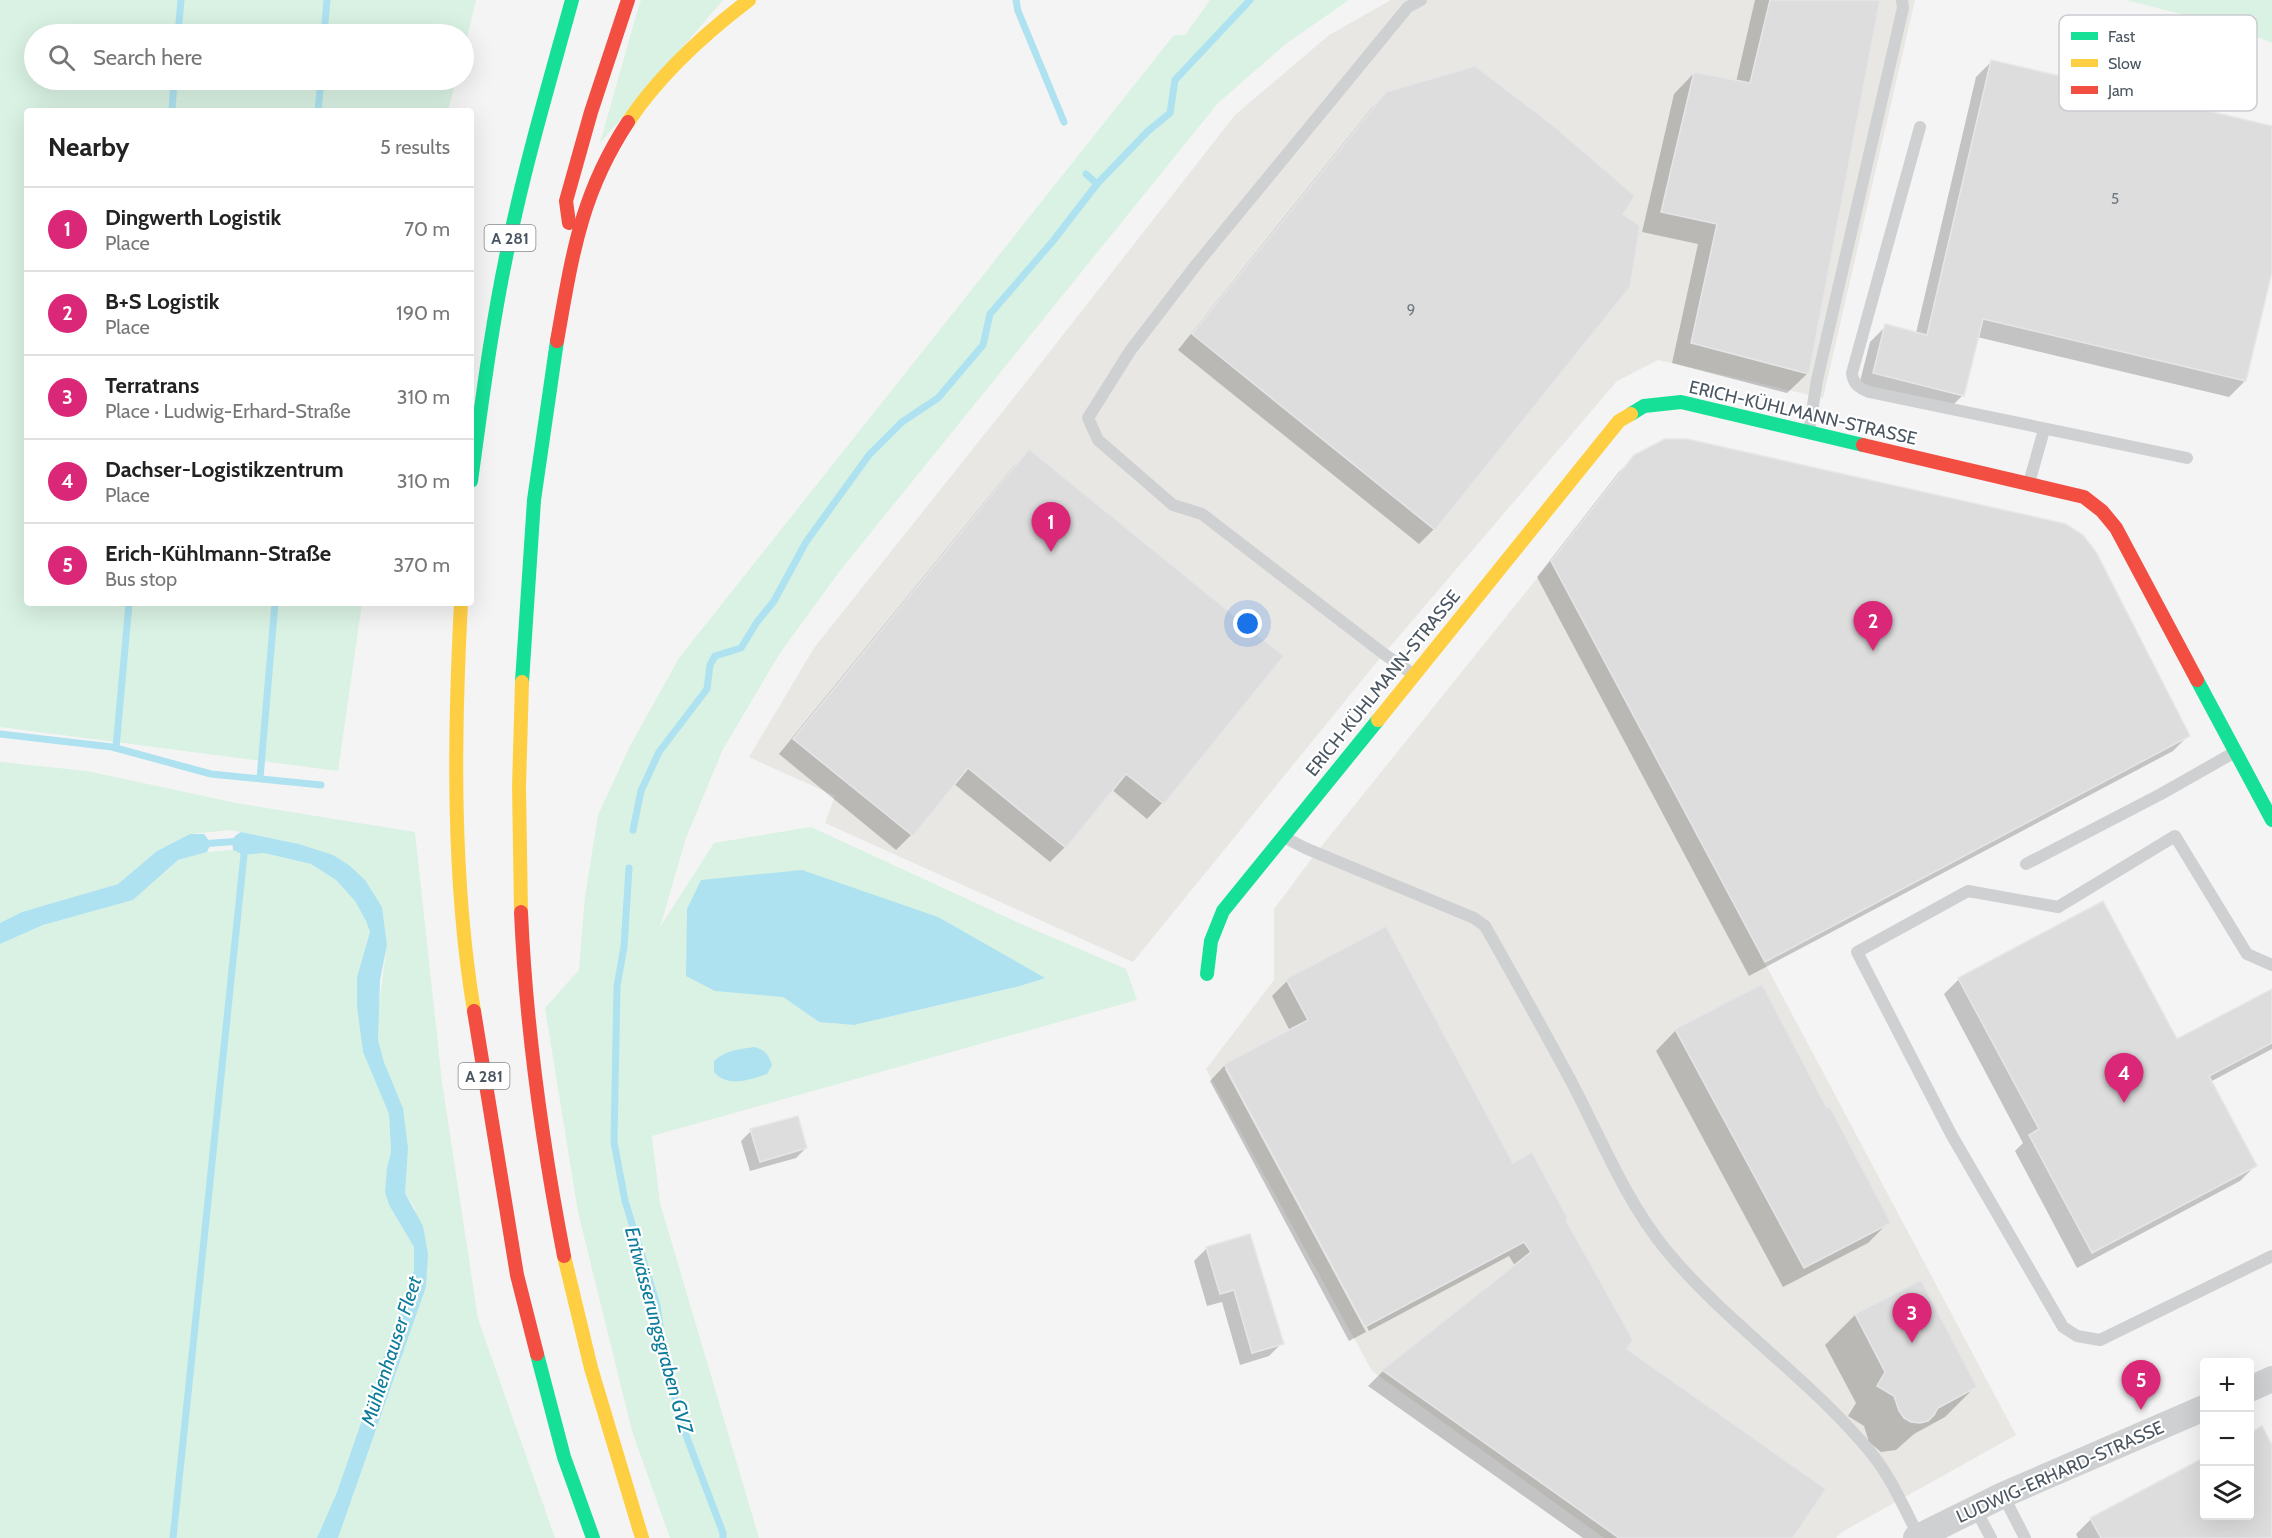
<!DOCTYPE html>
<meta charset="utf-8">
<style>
body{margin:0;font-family:Cabin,sans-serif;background:#f2f2f2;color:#222}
.controls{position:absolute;right:18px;bottom:18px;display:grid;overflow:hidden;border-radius:6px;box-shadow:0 6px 24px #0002}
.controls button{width:54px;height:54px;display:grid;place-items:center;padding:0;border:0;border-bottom:2px solid #e0e0e0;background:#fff;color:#222;font:30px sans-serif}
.you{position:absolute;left:1248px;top:624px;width:21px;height:21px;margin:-15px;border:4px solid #fff;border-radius:50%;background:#1a73e8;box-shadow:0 0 0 9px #1a73e833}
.badge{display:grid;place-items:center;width:39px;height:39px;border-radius:50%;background:#db2777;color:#fff;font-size:20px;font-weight:700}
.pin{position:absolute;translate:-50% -50px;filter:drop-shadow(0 2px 3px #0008)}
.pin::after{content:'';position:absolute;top:32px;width:21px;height:18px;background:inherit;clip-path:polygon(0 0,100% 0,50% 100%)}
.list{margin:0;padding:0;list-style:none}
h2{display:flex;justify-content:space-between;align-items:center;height:78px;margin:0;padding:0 24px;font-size:26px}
h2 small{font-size:20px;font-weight:400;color:#767676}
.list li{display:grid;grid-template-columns:39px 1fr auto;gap:18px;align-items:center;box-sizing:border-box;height:84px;padding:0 24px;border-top:2px solid #e0e0e0}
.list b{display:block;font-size:22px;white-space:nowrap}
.list p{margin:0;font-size:20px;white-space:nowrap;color:#767676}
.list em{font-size:20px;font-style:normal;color:#767676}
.icon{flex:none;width:33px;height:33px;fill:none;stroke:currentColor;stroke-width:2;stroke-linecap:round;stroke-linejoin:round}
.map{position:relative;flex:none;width:2272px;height:1538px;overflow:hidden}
.search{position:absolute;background:#fff;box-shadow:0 6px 24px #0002;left:24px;top:24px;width:450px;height:66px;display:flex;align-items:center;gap:15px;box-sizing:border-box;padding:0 21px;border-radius:33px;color:#767676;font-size:22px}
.panel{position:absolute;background:#fff;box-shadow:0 6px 24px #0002;left:24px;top:108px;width:450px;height:498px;border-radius:6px}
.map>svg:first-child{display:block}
</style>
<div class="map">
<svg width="2272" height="1538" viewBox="0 0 2272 1538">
<rect width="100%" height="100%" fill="#f4f4f4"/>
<g fill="#e8e7e3">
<polygon points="1391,0 1915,0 1823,398 1658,360 1617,381 1371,669 1133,962 825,823 835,796 749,757 814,648 1023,386 1235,115 1329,35"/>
<polygon points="1551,561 2016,1435 1842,1532 1836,1538 1604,1538 1372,1371 1206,1069 1274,980 1274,909 1316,853"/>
</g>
<g fill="#d9f2e3" fill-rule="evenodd">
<polygon points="0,0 476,0 464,50 464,34 34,34 34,80 456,80 448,111 27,111 27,603 362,603 338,771 0,727"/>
<polygon points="641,0 723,0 600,143 637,12"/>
<path d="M1210,0H1349L1287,43L1218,103L839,572L780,653L723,749L686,838L660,927L714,843L811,827L1021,924L1126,969L1137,1000L652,1136L660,1203L759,1538H670L632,1431L578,1212L545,1008L579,970L585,897L598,815L630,746L679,658L1174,35H1185ZM1044,978L1020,986L854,1025L819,1022L783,997Z"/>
<polygon points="2126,0 2272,0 2272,43 2232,27"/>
<polygon points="0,762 87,771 236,803 415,832 442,1082 478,1319 555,1538 338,1538 426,1287 415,1208 405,1193 403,1108 384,1062 378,1040 378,1011 387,945 382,907 299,844 231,830 190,834 157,851 118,884 22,912 0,923"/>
<polygon points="233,850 244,855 264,853 311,864 336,880 355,901 366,921 370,932 357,977 357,1007 363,1052 389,1114 391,1152 387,1168 385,1192 389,1205 414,1247 414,1270 337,1492 317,1538 0,1538 0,944 43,925 133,900 178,860 207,852"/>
</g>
<g fill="#aee2f0">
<polygon points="241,832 299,844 333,855 350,866 365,880 382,907 387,945 380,980 378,1040 384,1062 403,1108 408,1148 405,1193 423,1226 428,1254 426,1287 338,1538 317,1538 337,1492 414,1270 414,1247 389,1205 385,1192 387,1168 391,1152 389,1114 363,1052 357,1007 357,977 370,932 366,921 355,901 336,880 311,864 264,853 244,855 233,850 232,841 235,836"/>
<polygon points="190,834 204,834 211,843 207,852 178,860 133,900 43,925 0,944 0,923 22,912 118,884 157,851"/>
<polygon points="802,870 938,917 1045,978 1020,986 854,1025 819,1022 783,997 715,991 686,976 687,909 701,880"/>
<path d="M755,1047C765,1050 769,1055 772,1065L767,1074C749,1080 728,1088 714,1072V1061C726,1050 740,1049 755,1047Z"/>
</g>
<g fill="#0003">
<polygon points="1755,0 1879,0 1808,373 1787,393 1672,363 1698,244 1642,232 1674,94 1694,73 1736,82"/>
<polygon points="1992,61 2272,128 2272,265 2245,381 2229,397 1977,337 1963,395 1947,411 1858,389 1870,342 1886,326 1916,333 1976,77"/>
<polygon points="1386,93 1621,215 1628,286 1434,529 1419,544 1178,350 1371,109"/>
<polygon points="1029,451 1282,656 1162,803 1147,819 1111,789 1065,847 1050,862 953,783 911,835 896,850 779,754 1014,466"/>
<polygon points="1635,456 2188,736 2173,751 1749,976 1537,577 1619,472"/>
<polygon points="1959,979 2177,1041 2272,1000 2272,1049 2210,1082 2255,1166 2240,1181 2077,1268 2015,1151 2023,1143 1944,994"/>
<polygon points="1287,981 1512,1165 1564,1220 1625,1349 1791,1538 1583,1538 1368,1386 1383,1371 1515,1266 1509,1256 1369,1331 1228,1069 1225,1069 1366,1332 1349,1341 1210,1081 1225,1065 1290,1031 1272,996"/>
<polygon points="1676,1030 1827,1110 1889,1222 1868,1243 1783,1287 1656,1051"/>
<polygon points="751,1131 806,1148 796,1158 750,1171 741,1141"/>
<polygon points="1207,1248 1282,1343 1269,1356 1240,1365 1222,1302 1207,1306 1194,1261"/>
<polygon points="1920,1282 1975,1387 1945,1417 1914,1434 1896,1450 1881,1452 1869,1442 1864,1426 1848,1416 1856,1403 1825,1345 1855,1315"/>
<polygon points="2261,1428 2272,1449 2272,1538 2078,1538 2076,1534 2091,1519 2250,1516 2250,1435"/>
</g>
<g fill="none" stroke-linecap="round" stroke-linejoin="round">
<g stroke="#aee2f0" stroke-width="7">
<polyline points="1016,0 1018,11 1064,122"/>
<polyline points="178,34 181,0"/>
<polyline points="324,34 327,0"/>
<polyline points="172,111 174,80"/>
<polyline points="318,111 321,80"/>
<polyline points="1086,174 1097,184"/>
<polyline points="0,734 112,747 211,774 321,785"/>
<polyline points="116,748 129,603"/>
<polyline points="260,778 275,603"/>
<polyline points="633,830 641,791 659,752 707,689 710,665 715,656 741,648 757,622 774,601 806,542 869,455 902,422 938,398 983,345 990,314 1053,241 1097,184 1148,131 1170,113 1175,80 1250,0"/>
<polyline points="201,844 241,841"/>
<polyline points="629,868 624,947 617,986 614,1142 625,1201 657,1305 664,1354 681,1422 723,1533 723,1538"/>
<polyline points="173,1538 245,845"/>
</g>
</g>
<g fill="#ddddde" stroke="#e5e6e7" stroke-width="1.5">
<polygon points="1770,0 1880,0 1809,374 1691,343 1717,224 1661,212 1694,72 1750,83"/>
<polygon points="1991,60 2272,126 2272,272 2246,381 1983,319 1964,396 1873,373 1885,324 1927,335"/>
<polygon points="1475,66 1555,127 1635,196 1623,214 1640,226 1630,287 1435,530 1192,334 1386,92"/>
<polygon points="1665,439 1687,439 2066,524 2083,535 2096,552 2190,736 1765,962 1551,561 1634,455"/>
<polygon points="1029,449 1284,656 1164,804 1126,774 1066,848 968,768 913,836 793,739"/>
<polygon points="2103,901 2177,1039 2272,989 2272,1043 2209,1076 2257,1166 2092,1253 2029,1135 2039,1129 1958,978"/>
<polygon points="1386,926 1513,1163 1532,1152 1568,1219 1566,1220 1633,1340 1627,1349 1826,1489 1793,1538 1619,1538 1382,1370 1531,1252 1524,1242 1365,1327 1224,1064 1308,1020 1286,979"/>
<polygon points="1762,984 1827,1108 1830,1107 1891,1223 1804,1268 1675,1029"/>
<polygon points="798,1116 807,1148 760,1162 750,1129"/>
<polygon points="1250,1234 1284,1344 1252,1353 1234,1290 1220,1294 1206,1247"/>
<polygon points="1921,1280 1977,1387 1938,1408 1934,1415 1928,1421 1920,1423 1911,1422 1904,1418 1899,1411 1894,1396 1877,1386 1885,1372 1855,1314"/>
<polygon points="2262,1426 2272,1445 2272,1538 2101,1538 2090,1518 2205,1457 2205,1515 2250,1515 2250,1433"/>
</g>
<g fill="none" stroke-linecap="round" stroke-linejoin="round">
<g stroke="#ced0d2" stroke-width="12">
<path d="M1920,127L1852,373C1853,384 1859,388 1869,392L2187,458"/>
<polyline points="1809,431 1817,380 1903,8 1902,0"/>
<polyline points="2029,483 2044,430"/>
<polyline points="1413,674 1384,654 1202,514 1173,505 1098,440 1088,418 1130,351 1196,265 1408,7 1421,0"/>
<path d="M1284,837L1305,848L1474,918L1485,926C1514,977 1543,1029 1571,1081C1601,1138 1625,1200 1666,1250C1728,1325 1811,1379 1872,1454C1892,1479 1904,1508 1919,1537"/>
<polyline points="2026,864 2161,794 2235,752"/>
<polyline points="2272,965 2247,954 2175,836 2058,907 1968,891 1857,952 1951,1134 2063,1327 2077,1336 2100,1340 2272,1256"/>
<polyline points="2003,1495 2025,1538"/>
<polyline points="1975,1508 1991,1538"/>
</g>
<g stroke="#ced0d2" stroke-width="26">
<polyline points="2250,1389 2272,1379"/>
<polyline points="1916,1538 2003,1495 2204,1408"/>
</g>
<g stroke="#16e098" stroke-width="14">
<polyline points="1631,414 1644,406 1681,402 1863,445"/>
<path d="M471,481C482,401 492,321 509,243C526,161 550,80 572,0"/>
<polyline points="2197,680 2272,820"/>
<polyline points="522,682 534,500 557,341"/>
<polyline points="1207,974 1211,941 1223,911 1378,720"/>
<polyline points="537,1354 564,1457 593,1538"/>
</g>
<g stroke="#ffcf43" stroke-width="14">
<path d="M628,122C660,74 703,35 749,0"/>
<path d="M461,603C454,736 452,879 474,1011"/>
<polyline points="1378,720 1619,421 1631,414"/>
<polyline points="521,912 519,787 522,682"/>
<polyline points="564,1256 591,1368 642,1538"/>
</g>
<g stroke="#f24e42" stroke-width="14">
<polyline points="569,223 566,201 591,112 628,0"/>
<path d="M557,341C572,257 580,195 628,122"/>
<polyline points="1863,445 2084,497 2102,511 2116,528 2197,680"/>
<path d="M521,912C526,1028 542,1142 564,1256"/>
<polyline points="474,1011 517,1275 537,1354"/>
</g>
</g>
<g text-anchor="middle" stroke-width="4.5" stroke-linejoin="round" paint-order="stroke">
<g font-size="15" fill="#707881">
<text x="2115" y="204">5</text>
<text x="1411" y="315">9</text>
</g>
<g fill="#fff" stroke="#808990" stroke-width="1.5">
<rect x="484.5" y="225" width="51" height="26" rx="4.5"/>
<rect x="458.5" y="1063" width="51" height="26" rx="4.5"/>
</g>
<g font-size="16" font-weight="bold" fill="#4a5661">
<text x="510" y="244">A 281</text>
<text x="484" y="1082">A 281</text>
</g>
<g font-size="18" fill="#4a5661" stroke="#fff">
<text transform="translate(1803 413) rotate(13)" y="6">ERICH-KÜHLMANN-STRASSE</text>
<text transform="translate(1383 683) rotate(-51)" y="6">ERICH-KÜHLMANN-STRASSE</text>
<text transform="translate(2060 1472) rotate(-24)" y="6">LUDWIG-ERHARD-STRASSE</text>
</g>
<g font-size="20" font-style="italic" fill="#0c7c9b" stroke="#fff">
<text transform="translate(659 1330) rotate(75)" y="7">Entwässerungsgraben GVZ</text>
<text transform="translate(391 1351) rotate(-72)" y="7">Mühlenhauser Fleet</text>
</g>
</g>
<rect x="2059" y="15" width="198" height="96" rx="9" fill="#fff" stroke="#c9ccd0" stroke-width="1.5"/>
<rect x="2071" y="32" width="27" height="8" fill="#16e098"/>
<rect x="2071" y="59" width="27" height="8" fill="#ffcf43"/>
<rect x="2071" y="86" width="27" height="8" fill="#f24e42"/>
<g font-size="16" fill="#4a5661">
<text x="2108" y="42">Fast</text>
<text x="2108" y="69">Slow</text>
<text x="2108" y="96">Jam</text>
</g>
</svg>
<div class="controls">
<button>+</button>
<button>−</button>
<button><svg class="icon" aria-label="layers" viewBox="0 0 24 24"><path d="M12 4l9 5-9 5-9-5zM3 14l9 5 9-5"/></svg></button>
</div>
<div class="you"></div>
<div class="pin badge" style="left:1051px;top:552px">1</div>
<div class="pin badge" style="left:1873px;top:651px">2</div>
<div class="pin badge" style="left:1912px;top:1343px">3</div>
<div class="pin badge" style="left:2124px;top:1103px">4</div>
<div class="pin badge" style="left:2141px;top:1410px">5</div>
<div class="search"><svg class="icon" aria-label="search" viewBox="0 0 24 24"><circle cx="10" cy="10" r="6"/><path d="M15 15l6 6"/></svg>Search here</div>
<section class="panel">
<h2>Nearby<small>5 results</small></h2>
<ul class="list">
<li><span class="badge">1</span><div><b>Dingwerth Logistik</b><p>Place</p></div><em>70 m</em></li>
<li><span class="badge">2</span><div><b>B+S Logistik</b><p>Place</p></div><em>190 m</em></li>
<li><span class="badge">3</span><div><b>Terratrans</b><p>Place · Ludwig-Erhard-Straße</p></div><em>310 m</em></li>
<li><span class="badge">4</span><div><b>Dachser-Logistikzentrum</b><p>Place</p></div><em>310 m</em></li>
<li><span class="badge">5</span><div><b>Erich-Kühlmann-Straße</b><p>Bus stop</p></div><em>370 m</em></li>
</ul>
</section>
</div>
